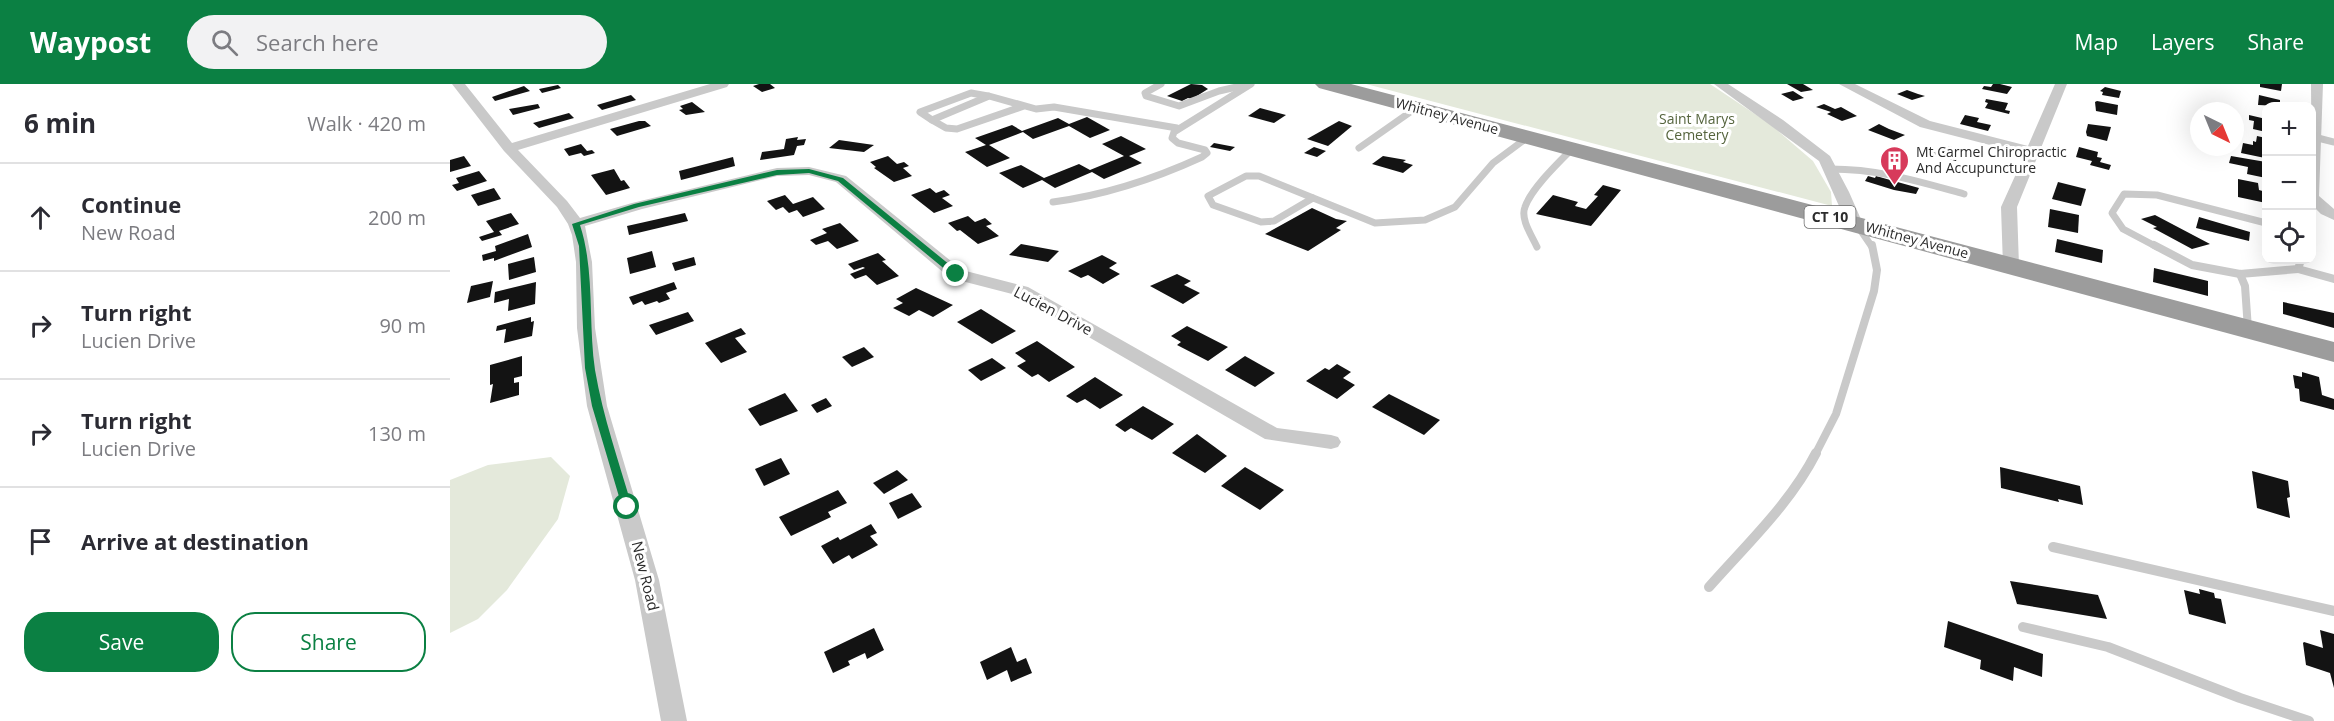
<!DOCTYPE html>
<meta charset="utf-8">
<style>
body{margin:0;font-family:"Open Sans",sans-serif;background:#f2f2f3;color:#2b2b33}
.controls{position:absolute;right:18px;top:18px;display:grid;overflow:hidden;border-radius:12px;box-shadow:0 6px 24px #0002}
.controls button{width:54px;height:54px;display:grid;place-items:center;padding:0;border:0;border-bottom:2px solid #e1e1e2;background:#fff;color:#2b2b33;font:30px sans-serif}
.compass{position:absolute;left:1740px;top:18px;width:54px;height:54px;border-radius:50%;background:#fff;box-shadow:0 6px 24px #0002;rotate:137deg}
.stop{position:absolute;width:18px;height:18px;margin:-14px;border:4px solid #0b8043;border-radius:50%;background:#fff}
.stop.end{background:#0b8043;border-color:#fff;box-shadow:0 2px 6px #0008}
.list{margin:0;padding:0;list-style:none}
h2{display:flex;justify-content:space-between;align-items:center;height:78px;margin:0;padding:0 24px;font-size:26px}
h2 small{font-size:20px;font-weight:400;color:#7c7c81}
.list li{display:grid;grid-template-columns:39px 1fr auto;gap:18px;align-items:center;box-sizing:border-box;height:108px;padding:0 24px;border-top:2px solid #e1e1e2}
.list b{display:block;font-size:22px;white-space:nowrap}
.list p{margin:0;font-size:20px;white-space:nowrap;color:#7c7c81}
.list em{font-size:20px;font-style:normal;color:#7c7c81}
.actions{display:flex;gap:12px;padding:18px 24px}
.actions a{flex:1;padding:14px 0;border:2px solid #0b8043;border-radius:24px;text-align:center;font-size:21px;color:#0b8043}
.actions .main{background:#0b8043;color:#fff}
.icon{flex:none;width:33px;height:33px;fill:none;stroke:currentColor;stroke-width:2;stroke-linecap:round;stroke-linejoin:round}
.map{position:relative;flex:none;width:1884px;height:637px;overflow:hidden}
header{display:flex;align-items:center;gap:36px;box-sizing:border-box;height:84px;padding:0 30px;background:#0b8043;color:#fff}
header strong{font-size:28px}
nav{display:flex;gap:33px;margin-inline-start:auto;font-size:21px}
.search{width:420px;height:54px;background:#f2f2f3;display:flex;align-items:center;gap:15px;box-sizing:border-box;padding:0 21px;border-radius:33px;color:#7c7c81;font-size:22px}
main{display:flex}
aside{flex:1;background:#fff}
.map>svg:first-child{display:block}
</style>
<header>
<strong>Waypost</strong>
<div class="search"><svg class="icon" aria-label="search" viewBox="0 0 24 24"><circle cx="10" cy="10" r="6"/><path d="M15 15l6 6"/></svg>Search here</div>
<nav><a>Map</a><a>Layers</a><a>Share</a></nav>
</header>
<main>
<aside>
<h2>6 min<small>Walk · 420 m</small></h2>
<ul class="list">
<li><svg class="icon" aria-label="ahead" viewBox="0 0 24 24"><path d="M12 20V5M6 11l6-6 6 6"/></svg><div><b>Continue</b><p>New Road</p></div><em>200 m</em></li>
<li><svg class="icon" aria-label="right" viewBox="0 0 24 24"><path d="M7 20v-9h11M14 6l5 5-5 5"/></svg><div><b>Turn right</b><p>Lucien Drive</p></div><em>90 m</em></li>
<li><svg class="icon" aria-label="right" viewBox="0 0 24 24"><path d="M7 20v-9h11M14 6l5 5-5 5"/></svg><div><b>Turn right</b><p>Lucien Drive</p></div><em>130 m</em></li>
<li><svg class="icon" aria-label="arrive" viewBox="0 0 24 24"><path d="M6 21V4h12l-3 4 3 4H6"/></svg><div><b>Arrive at destination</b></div></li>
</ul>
<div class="actions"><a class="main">Save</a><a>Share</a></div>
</aside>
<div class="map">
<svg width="1884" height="637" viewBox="0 0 1884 637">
<rect width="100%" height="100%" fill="#fff"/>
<g fill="#e4e9db">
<polygon points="916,0 1260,0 1320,40 1363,77 1381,108 1382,122"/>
<polygon points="101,373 120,392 108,435 57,506 28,535 0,549 0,396 38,381"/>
</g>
<g fill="#131313">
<polygon points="309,0 320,0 325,4 312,8 303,2"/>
<polygon points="741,0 752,1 758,5 742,15 738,14 732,17 717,12"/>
<polygon points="1337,0 1353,0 1363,6 1351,8"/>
<polygon points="1543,0 1550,0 1562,3 1557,10 1532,5 1534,2 1541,3"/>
<polygon points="1810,0 1832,0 1831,7 1810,3"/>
<polygon points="108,1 111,4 92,9 89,5"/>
<polygon points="74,2 80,7 45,17 42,13"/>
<polygon points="1655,3 1671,7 1669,14 1652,11 1653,8 1650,7"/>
<polygon points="1457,6 1468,10 1475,12 1462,16 1447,10"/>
<polygon points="1343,7 1354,14 1343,17 1331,10"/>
<polygon points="181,11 186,16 152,26 147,21"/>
<polygon points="1809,11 1830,16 1830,22 1808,21"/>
<polygon points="1536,15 1558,19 1555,26 1560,27 1559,30 1535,24 1538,19 1535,18"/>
<polygon points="1647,17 1668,21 1667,31 1646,27 1645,18"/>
<polygon points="242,18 255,28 236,31 229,26 233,25 230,22"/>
<polygon points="88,20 90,24 63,31 59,25"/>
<polygon points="1374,20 1385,25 1391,23 1407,32 1392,37 1377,30 1381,28 1366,23"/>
<polygon points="810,24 836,31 824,39 798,32"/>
<polygon points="119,29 124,34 89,44 83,39"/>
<polygon points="1515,31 1529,34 1527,38 1541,41 1538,47 1510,40"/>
<polygon points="1799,31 1816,35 1816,48 1803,45 1804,37 1799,36"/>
<polygon points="637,33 660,46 640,54 619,42 583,55 573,48 539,61 560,74 537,83 515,68 536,61 525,54 562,41 572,47 608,34 619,40"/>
<polygon points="189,37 195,37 201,42 167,52 160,45"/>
<polygon points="889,37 902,42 878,62 857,55"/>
<polygon points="1429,40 1439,45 1455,51 1444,56 1418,46"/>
<polygon points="1638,40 1661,43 1657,57 1637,52 1636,48"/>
<polygon points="671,52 696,65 679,72 692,79 654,95 642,88 605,104 592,96 573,104 549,89 571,81 594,94 629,80 640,86 674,72 652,60"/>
<polygon points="1807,52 1816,54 1815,74 1791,69 1793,59 1803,61 1803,57 1806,58"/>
<polygon points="348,53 347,56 356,55 354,61 347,62 344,71 310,76 312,68 334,65 336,55"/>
<polygon points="389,56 424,61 414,68 379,64"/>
<polygon points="764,59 785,63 780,67 760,63"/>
<polygon points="131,60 137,67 142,66 145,69 134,72 131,69 119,72 114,65"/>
<polygon points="1498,62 1514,66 1512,72 1508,71 1506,77 1476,69 1477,65 1489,68 1491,65 1497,66"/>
<polygon points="864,63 876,67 867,73 854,69"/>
<polygon points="1629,63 1648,68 1647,73 1652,74 1650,78 1661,81 1659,86 1640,81 1642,77 1626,73"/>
<polygon points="14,72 21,82 0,88 0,76"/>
<polygon points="438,72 447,80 454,78 459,82 453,84 462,92 444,98 424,84 426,83 420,78"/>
<polygon points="933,72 956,76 953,78 963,81 953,89 922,80"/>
<polygon points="1781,72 1816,78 1816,94 1797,90 1798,83 1779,79"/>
<polygon points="283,73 285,82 231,96 229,87"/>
<polygon points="164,85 171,97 174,96 180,104 156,111 141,91"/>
<polygon points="29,87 37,97 7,107 2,101 9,99 6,94"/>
<polygon points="1418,92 1425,94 1426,92 1469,104 1466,110 1444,106 1415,97"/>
<polygon points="1788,95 1808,99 1809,106 1816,108 1816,119 1788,113"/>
<polygon points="1608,98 1636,105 1631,122 1602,115"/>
<polygon points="1153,101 1171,106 1141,142 1086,130 1103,111 1128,118 1125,122 1136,125 1148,112 1144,111"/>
<polygon points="44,104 51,115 28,122 21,111"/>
<polygon points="480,104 486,109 494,106 500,111 492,114 503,122 484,129 461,111"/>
<polygon points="335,111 343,120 363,113 375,125 353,133 347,126 339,129 333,123 326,126 317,117"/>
<polygon points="862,124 886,135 897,137 886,144 891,146 858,167 815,150"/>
<polygon points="1600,125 1629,131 1628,149 1598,143"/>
<polygon points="61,129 69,140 49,147 52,151 32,157 29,153 44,148 36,137"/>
<polygon points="235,129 238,137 179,151 177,142"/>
<polygon points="1705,131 1760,160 1742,165 1703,144 1707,143 1691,135"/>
<polygon points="518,132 525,138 535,134 542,140 536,142 549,152 528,160 510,146 507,147 498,139"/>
<polygon points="1749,133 1800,148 1799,157 1746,144"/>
<polygon points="390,139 409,157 387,165 378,157 366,161 360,156 377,149 372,145"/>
<polygon points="78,150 82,163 44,177 44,174 33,177 32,171 46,167 45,162"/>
<polygon points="1607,155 1653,166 1652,179 1605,168"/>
<polygon points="571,160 609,167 598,178 559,171"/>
<polygon points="202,167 206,183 180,190 177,174"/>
<polygon points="428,169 436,176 432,177 449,192 427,201 416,191 405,195 400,190 415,184 413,183 404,186 398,180"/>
<polygon points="652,171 667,179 659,184 670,190 653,200 638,191 631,194 618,187"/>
<polygon points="84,173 86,188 59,196 58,180"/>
<polygon points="244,173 246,181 225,187 222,179"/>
<polygon points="1704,184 1758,197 1758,212 1703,198"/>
<polygon points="727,190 741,197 734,201 750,209 733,220 700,202"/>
<polygon points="43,197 40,213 17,219 21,202"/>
<polygon points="86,198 85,220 58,227 59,215 44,219 45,208"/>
<polygon points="224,198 227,205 216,209 220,215 209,219 207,217 195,221 192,217 183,221 179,213"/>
<polygon points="466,204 503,221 483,233 469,226 459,232 443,224 453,219 446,215"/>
<polygon points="1833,218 1884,229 1884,244 1833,230"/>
<polygon points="531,225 566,247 542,260 507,238"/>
<polygon points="238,228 244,237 206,251 199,241"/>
<polygon points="81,233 81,238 84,237 82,252 54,259 56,245 46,247 47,242"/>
<polygon points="737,242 778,263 758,277 727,261 731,258 721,252"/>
<polygon points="291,244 296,250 285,254 297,268 271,279 255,259"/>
<polygon points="587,257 625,283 599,298 588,290 582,293 567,282 576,277 565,269"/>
<polygon points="414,263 424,273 402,283 392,273"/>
<polygon points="72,272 72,292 64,294 64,299 69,298 69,311 40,319 43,300 40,301 40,281"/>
<polygon points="795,272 825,289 805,303 775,286"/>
<polygon points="542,274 556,284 531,297 518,286"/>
<polygon points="887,280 901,288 893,294 905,301 887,315 856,297 875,284 879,286"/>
<polygon points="1852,288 1869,293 1872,311 1884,315 1884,326 1850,317 1849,305 1845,304 1843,291 1852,293"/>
<polygon points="645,293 673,311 650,325 635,315 627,319 616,312"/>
<polygon points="335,309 348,327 310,342 298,325"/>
<polygon points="939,310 990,336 974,351 922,323"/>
<polygon points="376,314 382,322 367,329 361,321"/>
<polygon points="693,322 724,340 702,356 681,344 675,348 665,341"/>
<polygon points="747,350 777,372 755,389 722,369"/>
<polygon points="331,374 340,390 314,402 305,385"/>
<polygon points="795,383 834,406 810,426 771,402"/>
<polygon points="1550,383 1630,402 1633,421 1608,415 1609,418 1551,404"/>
<polygon points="447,386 458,396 434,410 423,399"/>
<polygon points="1802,387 1838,397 1840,413 1837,414 1840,434 1807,424"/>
<polygon points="388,406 397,419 378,428 381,433 341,452 329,433"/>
<polygon points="462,409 472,423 448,435 439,419"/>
<polygon points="421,440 427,449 420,452 428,461 402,475 399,471 383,480 371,462 388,453 390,456"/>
<polygon points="1560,497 1648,511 1657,535 1567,520"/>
<polygon points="1749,505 1764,509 1765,514 1771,515 1776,540 1739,530 1734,506 1750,510"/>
<polygon points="1498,537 1593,570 1592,593 1564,583 1563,597 1530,585 1531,576 1494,563"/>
<polygon points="424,544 434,566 417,575 415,569 398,577 400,581 383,589 374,568"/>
<polygon points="1870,546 1884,550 1884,604 1880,589 1856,581 1853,559 1854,558 1873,564"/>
<polygon points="561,563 567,578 576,574 582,589 561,598 557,586 537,596 530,578"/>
</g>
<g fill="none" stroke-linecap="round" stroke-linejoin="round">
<g stroke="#c9c9c9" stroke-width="7">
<polyline points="711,0 695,9 696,12 729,22 769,7 795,1"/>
<polyline points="574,22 507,45 496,44 482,36 539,12 586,25 604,23 727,44"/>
<polyline points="482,36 470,28 521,9 538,12"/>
<polyline points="1864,53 1884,58"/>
<polyline points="909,64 966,24"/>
<path d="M1380,85C1429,85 1467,97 1514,110"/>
<polyline points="863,114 824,137 811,138 763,121 758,112 796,92 809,92 925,139 975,136 1005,123 1043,79 1078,53"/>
<path d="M603,118C656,111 704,95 752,73L757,69L755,66L728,59L722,54L724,48L801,0"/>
<polyline points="1407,141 1422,163"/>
<path d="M1087,163C1082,152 1070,135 1075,123C1081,105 1108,79 1122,65"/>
<polyline points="1707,163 1673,145 1662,129 1674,110 1707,111 1816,139"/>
</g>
<g stroke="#c9c9c9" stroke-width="8">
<polyline points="1704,161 1742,181 1790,190 1848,185 1851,176"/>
<polyline points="1848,185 1884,195"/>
<polyline points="1790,190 1795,202 1798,245"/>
<polyline points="1365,371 1386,330 1424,207 1427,186 1422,161"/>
</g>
<g stroke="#c9c9c9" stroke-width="10">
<polyline points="1603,463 1884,527"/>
<path d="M1259,503C1296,461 1340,420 1366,369"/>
<polyline points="1573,543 1658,563 1790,614 1859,637"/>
</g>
<g fill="#c9c9c9" fill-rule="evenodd">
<polygon points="2,0 15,0 62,59 260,0 279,0 277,3 68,66 117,117 130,134 182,119 327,84 359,83 396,92 512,186 578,203 827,344 881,351 888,353 891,358 888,363 881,365 815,355 566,211 500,194 386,98 359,91 327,92 192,125 135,142 142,178 145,244 157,322 209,496 237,637 211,637 185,496 137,322 127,244 126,178 122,151 118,140 107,123 54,67"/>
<polygon points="1264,0 1278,0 1333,36 1380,72 1399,108 1413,140 1411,143 1399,143 1397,140 1369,77"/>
<polygon points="1389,0 1405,0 1480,37 1578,62 1605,0 1617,0 1567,123 1569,182 1567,186 1555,186 1553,182 1551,123 1575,70 1470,43"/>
<polygon points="1861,0 1873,0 1869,112 1884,125 1884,136 1871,130 1862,121"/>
</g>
<polygon fill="#9c9c9c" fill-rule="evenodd" points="865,0 901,0 1884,258 1884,278 869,4"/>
</g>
<path fill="#0b8043" d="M359,85L393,94L511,190L503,192L388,97L359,89L327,91L189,123L130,141C145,187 138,238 145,286C153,333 169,378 182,423L181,426H173L142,322L135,284L129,162L122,140L184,120L327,86Z"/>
<defs>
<symbol id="building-pin" viewBox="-11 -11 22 30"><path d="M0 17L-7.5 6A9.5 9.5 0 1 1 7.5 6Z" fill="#d73a5b" stroke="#fff"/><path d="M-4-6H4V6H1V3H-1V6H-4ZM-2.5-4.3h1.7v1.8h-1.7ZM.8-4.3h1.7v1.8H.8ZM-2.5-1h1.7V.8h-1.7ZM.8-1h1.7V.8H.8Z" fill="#fff"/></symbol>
</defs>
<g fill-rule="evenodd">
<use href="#building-pin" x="1428" y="60" width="33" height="45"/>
</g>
<g text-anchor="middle" stroke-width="6" stroke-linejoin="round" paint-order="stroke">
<g font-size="14" fill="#2c2c2c" stroke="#fff">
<text transform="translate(997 32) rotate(15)" y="5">Whitney Avenue</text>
<text transform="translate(1467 156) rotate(15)" y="5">Whitney Avenue</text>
</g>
<g font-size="14" fill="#55643d" stroke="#fff">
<text x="1247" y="40">Saint Marys<tspan x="1247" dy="16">Cemetery</tspan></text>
</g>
<g font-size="14" fill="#2c2c2c" stroke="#fff" text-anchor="start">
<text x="1466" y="73">Mt Carmel Chiropractic<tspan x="1466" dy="16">And Accupuncture</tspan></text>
</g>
<rect fill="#fff" stroke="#6b6b6b" stroke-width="1.5" x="1354.5" y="122" width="51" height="22" rx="4.5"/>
<g font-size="14" font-weight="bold" fill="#2c2c2c">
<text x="1380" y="138">CT 10</text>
</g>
<g font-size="15" fill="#2c2c2c" stroke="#fff">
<text transform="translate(603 227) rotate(28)" y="5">Lucien Drive</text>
<text transform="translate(195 492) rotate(76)" y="5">New Road</text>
</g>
</g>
</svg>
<div class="controls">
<button>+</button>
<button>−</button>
<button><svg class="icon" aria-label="locate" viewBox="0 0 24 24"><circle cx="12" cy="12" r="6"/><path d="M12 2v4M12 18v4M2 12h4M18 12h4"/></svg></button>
</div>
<svg class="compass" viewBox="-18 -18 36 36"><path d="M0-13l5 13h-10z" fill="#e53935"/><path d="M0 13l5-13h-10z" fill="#7c7c81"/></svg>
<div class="stop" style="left:177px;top:423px"></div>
<div class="stop end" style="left:506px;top:190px"></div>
</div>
</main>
